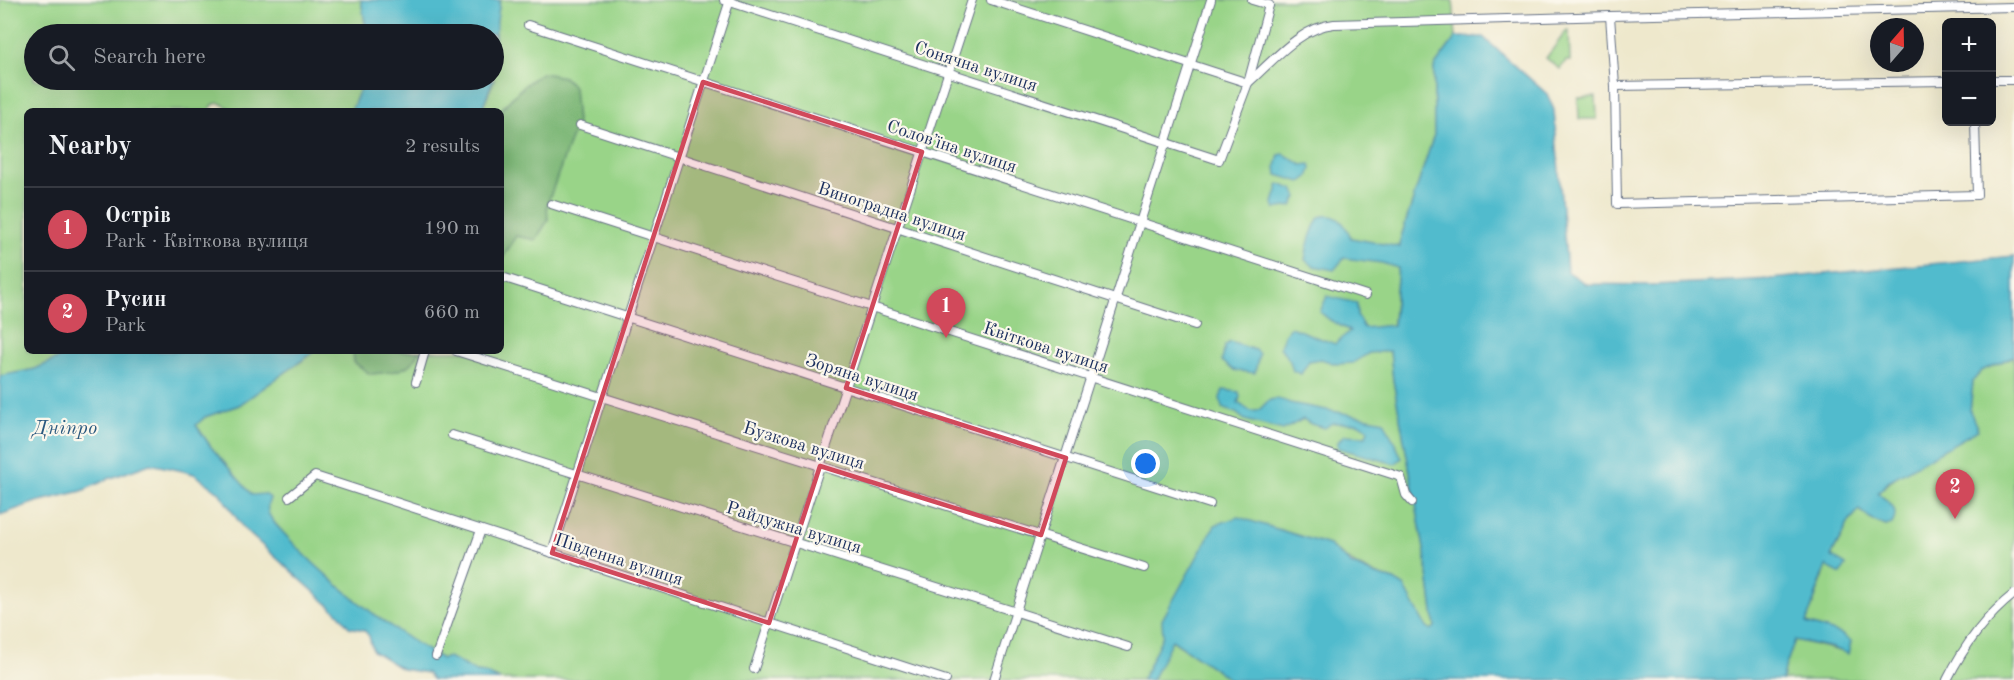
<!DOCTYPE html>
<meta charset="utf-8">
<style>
body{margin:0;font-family:"Old Standard TT",serif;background:#242831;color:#f1f3f6}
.controls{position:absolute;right:18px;top:18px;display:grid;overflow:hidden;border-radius:9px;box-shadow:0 6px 24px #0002}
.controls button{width:54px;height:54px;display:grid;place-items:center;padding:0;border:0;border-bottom:2px solid #363941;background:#171b24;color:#f1f3f6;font:30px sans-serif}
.compass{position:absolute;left:1870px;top:18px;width:54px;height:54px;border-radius:50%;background:#171b24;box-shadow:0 6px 24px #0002;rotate:20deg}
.you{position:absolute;left:1146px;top:464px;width:21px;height:21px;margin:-15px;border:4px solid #fff;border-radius:50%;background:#1a73e8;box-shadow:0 0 0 9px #1a73e833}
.badge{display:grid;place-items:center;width:39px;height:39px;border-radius:50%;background:#d1495b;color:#fff;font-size:20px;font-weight:700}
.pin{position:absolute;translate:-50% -50px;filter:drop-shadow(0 2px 3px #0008)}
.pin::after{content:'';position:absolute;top:32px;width:21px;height:18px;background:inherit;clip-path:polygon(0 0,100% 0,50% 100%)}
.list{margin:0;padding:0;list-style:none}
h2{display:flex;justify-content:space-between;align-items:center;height:78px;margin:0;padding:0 24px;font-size:26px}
h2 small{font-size:20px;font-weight:400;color:#9ea1a6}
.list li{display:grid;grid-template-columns:39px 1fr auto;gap:18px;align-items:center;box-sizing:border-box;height:84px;padding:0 24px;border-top:2px solid #363941}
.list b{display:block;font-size:22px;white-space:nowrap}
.list p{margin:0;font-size:20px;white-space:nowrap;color:#9ea1a6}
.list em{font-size:20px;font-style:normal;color:#9ea1a6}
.icon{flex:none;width:33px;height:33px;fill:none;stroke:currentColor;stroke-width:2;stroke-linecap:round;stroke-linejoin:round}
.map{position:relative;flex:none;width:2014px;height:680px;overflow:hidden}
.search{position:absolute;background:#171b24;box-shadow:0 6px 24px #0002;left:24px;top:24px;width:480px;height:66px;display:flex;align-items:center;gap:15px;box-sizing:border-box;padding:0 21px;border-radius:33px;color:#9ea1a6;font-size:22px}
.panel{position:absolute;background:#171b24;box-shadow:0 6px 24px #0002;left:24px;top:108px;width:480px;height:246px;border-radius:9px}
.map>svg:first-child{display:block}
</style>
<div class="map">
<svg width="2014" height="680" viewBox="0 0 2014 680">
<rect width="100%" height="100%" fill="#fbf7ec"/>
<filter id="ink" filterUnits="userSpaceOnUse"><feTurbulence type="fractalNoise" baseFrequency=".0167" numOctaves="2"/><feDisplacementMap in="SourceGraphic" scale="12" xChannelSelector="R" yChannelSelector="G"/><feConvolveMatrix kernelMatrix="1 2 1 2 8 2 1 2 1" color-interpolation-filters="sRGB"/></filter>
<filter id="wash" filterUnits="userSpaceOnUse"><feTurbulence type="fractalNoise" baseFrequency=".008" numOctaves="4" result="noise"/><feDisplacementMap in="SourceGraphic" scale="24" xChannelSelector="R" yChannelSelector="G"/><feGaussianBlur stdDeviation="1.35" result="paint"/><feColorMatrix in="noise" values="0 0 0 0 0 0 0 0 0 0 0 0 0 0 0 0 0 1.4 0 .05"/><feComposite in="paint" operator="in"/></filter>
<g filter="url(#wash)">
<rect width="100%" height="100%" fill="#eee8cc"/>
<g fill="#99d488" stroke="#5a8273" stroke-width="1.5">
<polygon points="0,0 361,0 367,34 34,34 34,80 364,80 351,111 234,111 220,103 214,104 208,111 27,111 27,351 75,351 35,369 0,376"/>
<path d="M500,0H1453L1456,37L1434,67V135L1401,237L1390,351L1393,380L1426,559L1435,627L1431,630L1425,625L1394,580C1365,572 1352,564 1329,545L1164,635L1231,680H500L484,673L476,672L449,657L442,659L409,640L357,602L309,560L291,542L268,515L266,506L270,498L265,495L252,496L211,447L196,425L205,417L239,405L316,351H501V111H481L494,80L495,34Z"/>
<polygon points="1567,30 1569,30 1570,61 1566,61 1560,69 1546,58"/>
<polygon points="1596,97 1597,119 1579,119 1578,98"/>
<polygon points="2014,356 2014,680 1782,680 1783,673 1795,640 1848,653 1841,634 1806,623 1827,566 1845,566 1831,557 1850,520 1859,510 1874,521 1886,526 1877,493 1970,411 1973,381 1981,371"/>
</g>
<g fill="#7ab674" stroke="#4a7269" stroke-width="1.5">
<path d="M542,73L564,77L574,87L577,122L547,205L548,220L536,240L516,236L501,261L500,111C513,96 525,83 542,73Z"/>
<path d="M353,351H420C409,373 392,372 370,374L354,362Z"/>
</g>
<g fill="#51bbcd" stroke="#367596" stroke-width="1.5">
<polygon points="361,0 500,0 495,34 495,68 494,76 494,34 367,34"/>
<path d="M1456,37H1483L1547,94L1554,110L1567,271L1586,284L1654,285L1771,279L2014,256V356L1981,371L1973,381L1970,411L1978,430L1890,480L1878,493C1888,502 1901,509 1892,524L1886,526L1874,521L1859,510L1850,520L1831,556L1846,565L1841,574L1826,566L1806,623L1841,634L1851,642L1848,654L1833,648L1795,640L1783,673L1782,680H1231L1172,640L1152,680H1142L1163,635L1162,620L1215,525L1238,517L1329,545L1351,564L1373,574L1394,580L1404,586L1425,625L1431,630L1435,627L1426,559L1393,380L1390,351L1369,353L1353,363L1336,364L1321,359L1309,361L1301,374L1293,371L1290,361L1280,347L1284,335L1290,327L1335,344L1350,331L1330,320L1320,312L1327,296L1357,303V316L1364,328L1393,325L1398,268L1382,263L1344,258L1334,270L1314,266L1305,260C1307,244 1311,231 1319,217C1337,212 1345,223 1351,238L1400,247L1401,237L1434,135V67Z"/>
<polygon points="364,80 493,80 481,111 351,111"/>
<polygon points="1284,154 1302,165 1310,164 1311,169 1308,177 1301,182 1277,175 1276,166 1279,155"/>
<polygon points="1279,184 1293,189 1297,197 1292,206 1275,209 1273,203"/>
<polygon points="1230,342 1255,350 1259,354 1255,373 1233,370 1222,361 1225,346"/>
<path d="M75,351H315L239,405L205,417L196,425L211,447L252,495L265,494L270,498C265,510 268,515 276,525C324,578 380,623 442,659L449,657L476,672L484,673L500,680H433L427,673L402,669L373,651L369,636L364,630L349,627L339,614L244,529L219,492L194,474L183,471L150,464L108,479L82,491L36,502L0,515V376L35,369Z"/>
<path d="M1223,390L1239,392L1240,397L1238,403C1242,405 1247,410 1251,411C1267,414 1261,390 1290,403L1384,421L1402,458L1395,464L1338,448V442L1344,435L1366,436L1368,429L1358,423H1332L1325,428L1311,424L1303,419L1283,430L1245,420L1236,413L1222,408L1220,398Z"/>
</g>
</g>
<g filter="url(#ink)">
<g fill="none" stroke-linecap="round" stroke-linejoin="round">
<defs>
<g id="minor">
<polyline points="724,0 1219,160 1248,83 1269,5"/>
<path d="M991,0L1248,83C1272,62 1300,27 1334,24L1610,16L2014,7"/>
<polyline points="1252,0 1269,5"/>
<polyline points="1610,16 1615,86 1617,204 1977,195 1975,122"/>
<polyline points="528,25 1366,295"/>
<polyline points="1992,80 2014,80"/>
<polyline points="1615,86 1946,81"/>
<polyline points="580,125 1195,325"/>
<polyline points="551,204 1401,477 1406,495 1412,502"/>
<polyline points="505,278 1210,504"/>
<polyline points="456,351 1144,568"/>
<polyline points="416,382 425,351"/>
<polyline points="452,435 1128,647"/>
<polyline points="289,497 315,476 946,680"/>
<polyline points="552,553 730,0"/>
<polyline points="436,656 481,530"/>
<polyline points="754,669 972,0"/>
<polyline points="994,680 1211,0"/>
<path d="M1947,680C1963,648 1986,616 2014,594"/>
</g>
</defs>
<use href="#minor" stroke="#657084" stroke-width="10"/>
<use href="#minor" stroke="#fff" stroke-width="8"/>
</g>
</g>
<path fill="#d1495b" fill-opacity="0.2" stroke="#d1495b" stroke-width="4.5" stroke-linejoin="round" d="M703,82L922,152L846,388L1066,458L1041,535L820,466L769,623L552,553Z"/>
<g text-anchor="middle" stroke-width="4.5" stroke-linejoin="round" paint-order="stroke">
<g font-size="18" fill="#1b2f5e" stroke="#fbf7ec">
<text transform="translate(976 66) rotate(18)" y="6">Сонячна вулиця</text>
<text transform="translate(952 146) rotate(18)" y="6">Соловʼїна вулиця</text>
<text transform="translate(892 211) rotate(18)" y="6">Виноградна вулиця</text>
<text transform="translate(1046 347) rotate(18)" y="6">Квіткова вулиця</text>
<text transform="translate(862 377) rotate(18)" y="6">Зоряна вулиця</text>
<text transform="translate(804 445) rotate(17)" y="6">Бузкова вулиця</text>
<text transform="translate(794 527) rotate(17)" y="6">Райдужна вулиця</text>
<text transform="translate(619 559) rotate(18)" y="6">Південна вулиця</text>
</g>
<g font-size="20" font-style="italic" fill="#2b597f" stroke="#fbf7ec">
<text x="65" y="434">Дніпро</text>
</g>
</g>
</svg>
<div class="controls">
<button>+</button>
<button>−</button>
</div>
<svg class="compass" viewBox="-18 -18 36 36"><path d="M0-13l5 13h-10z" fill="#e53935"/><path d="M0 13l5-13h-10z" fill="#9ea1a6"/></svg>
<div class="you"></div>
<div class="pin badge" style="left:946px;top:338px">1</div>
<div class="pin badge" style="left:1955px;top:519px">2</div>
<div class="search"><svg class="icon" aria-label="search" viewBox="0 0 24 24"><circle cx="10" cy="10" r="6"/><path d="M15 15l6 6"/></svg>Search here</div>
<section class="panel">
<h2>Nearby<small>2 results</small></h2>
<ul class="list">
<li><span class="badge">1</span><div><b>Острів</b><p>Park · Квіткова вулиця</p></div><em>190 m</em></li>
<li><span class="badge">2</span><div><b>Русин</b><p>Park</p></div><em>660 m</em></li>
</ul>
</section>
</div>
